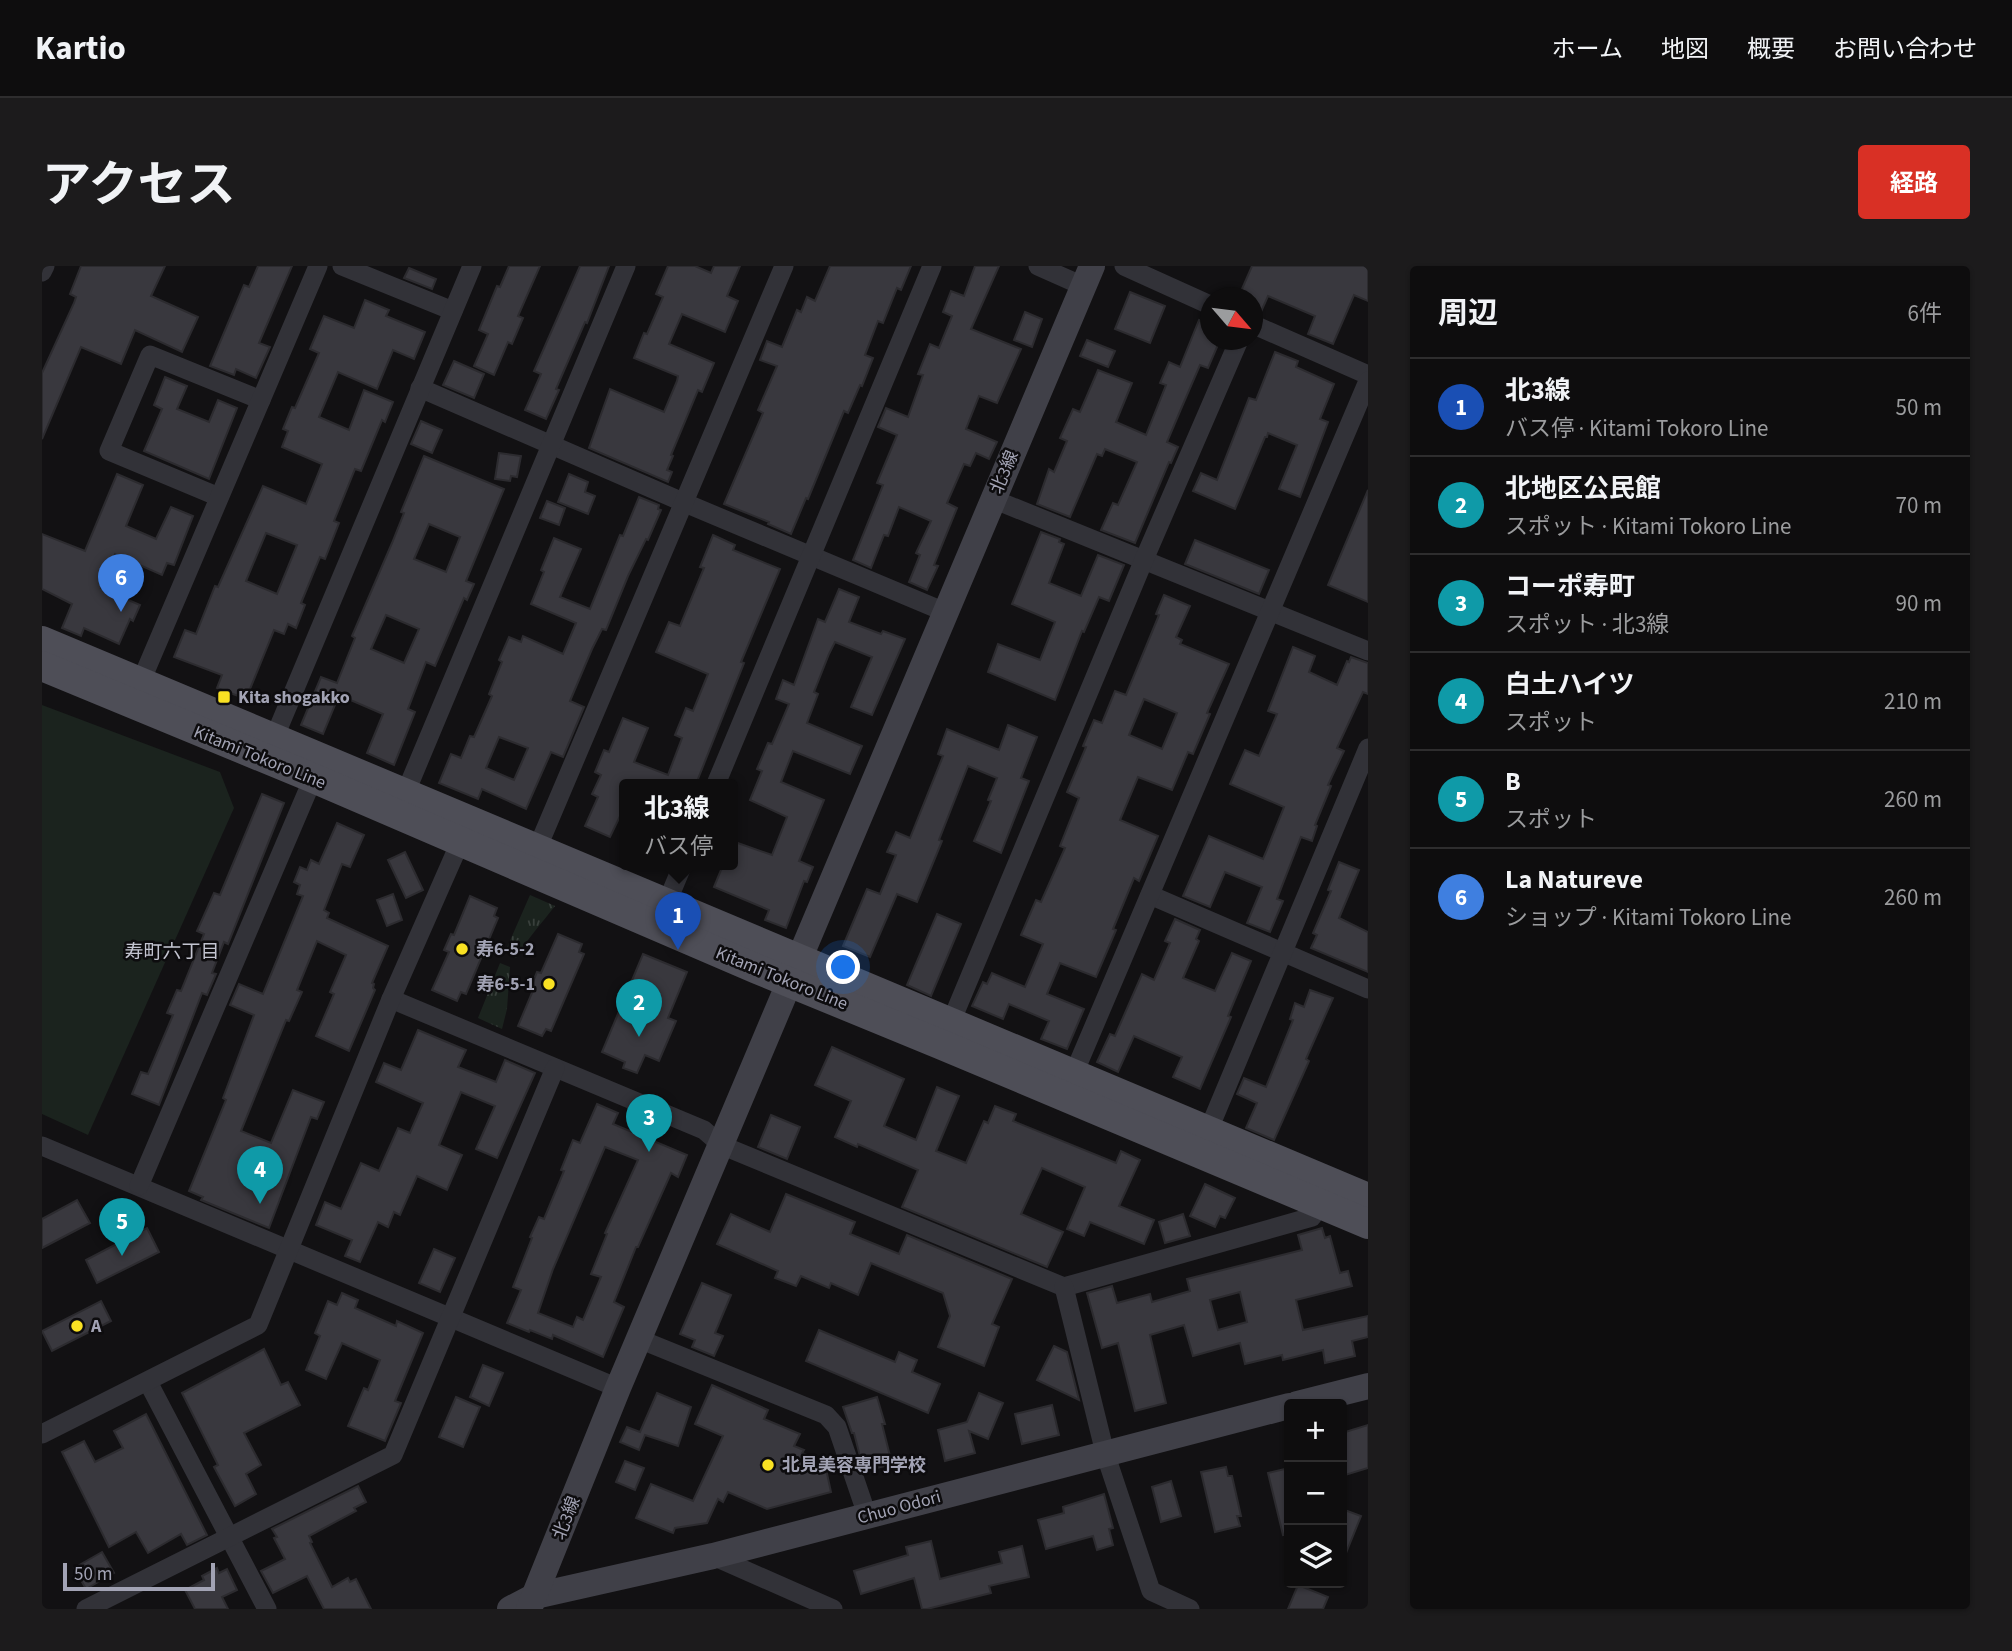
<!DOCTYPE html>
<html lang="ja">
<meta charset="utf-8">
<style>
body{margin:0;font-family:"Source Sans 3","Noto Sans JP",sans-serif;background:#1c1b1c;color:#f1f3f6}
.controls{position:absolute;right:21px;bottom:21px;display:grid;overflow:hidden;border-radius:7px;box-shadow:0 2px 5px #0004}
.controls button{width:63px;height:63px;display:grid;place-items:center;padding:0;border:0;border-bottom:2px solid #2e2d2e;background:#0e0d0e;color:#f1f3f6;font:35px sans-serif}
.compass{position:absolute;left:1158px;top:21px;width:63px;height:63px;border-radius:50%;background:#0e0d0e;box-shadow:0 2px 5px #0004;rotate:118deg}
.scale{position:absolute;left:21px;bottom:18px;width:152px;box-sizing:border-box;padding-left:7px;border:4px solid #a2a3b4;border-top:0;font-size:19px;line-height:24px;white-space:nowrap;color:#a2a3b4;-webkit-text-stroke:5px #0d0c0e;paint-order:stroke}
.you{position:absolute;left:802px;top:702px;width:24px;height:24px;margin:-18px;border:5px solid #fff;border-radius:50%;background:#1a73e8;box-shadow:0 0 0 10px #1a73e833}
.badge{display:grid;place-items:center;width:46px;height:46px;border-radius:50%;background:#d93025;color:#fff;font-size:23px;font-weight:700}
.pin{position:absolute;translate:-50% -58px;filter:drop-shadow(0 2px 4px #0008)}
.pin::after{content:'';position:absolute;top:37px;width:24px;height:21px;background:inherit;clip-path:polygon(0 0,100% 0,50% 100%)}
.popup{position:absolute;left:577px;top:513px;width:119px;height:91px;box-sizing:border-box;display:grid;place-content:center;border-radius:7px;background:#0e0d0e;filter:drop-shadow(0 2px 5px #0005);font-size:23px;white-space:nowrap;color:#9b9c9e}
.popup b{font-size:26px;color:#f1f3f6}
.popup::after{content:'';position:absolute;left:50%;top:100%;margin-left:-14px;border:14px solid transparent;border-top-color:#0e0d0e}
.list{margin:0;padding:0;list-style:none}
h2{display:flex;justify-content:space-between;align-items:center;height:91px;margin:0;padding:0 28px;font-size:30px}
h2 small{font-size:23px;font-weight:400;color:#9b9c9e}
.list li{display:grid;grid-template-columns:46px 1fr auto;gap:21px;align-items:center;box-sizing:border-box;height:98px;padding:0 28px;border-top:2px solid #2e2d2e}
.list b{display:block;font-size:26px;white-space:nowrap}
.list p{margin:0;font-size:23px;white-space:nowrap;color:#9b9c9e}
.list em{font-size:23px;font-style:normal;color:#9b9c9e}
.icon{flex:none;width:38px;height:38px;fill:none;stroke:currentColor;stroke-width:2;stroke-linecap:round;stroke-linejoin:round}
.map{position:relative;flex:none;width:1326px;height:1343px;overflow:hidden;border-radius:7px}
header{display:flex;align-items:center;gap:42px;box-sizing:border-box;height:98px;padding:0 35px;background:#0e0d0e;border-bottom:2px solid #2e2d2e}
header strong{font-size:33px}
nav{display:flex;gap:38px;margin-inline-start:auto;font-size:24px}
.intro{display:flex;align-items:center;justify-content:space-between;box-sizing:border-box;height:168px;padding:0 42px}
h1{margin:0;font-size:49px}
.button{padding:18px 32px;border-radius:7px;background:#d93025;color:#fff;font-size:24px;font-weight:700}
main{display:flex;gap:42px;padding:0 42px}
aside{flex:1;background:#0e0d0e;border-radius:7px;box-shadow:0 2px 5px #0004}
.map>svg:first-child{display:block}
</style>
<header>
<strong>Kartio</strong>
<nav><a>ホーム</a><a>地図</a><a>概要</a><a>お問い合わせ</a></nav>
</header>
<div class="intro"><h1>アクセス</h1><a class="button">経路</a></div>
<main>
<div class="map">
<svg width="1326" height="1343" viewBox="0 0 1326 1343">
<defs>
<pattern id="park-tufts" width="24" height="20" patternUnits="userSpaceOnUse" patternTransform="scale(1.75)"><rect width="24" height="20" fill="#1b231e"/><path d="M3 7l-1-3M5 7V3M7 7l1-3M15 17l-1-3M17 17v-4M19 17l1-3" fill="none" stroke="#39403c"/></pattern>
</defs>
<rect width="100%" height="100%" fill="#121113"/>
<g fill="url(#park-tufts)">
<path d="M488,629L513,640C499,658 486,672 474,692L463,686Z"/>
<polygon points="458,697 468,701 465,743 460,763 436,752"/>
</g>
<polygon fill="#1b231e" points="0,439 178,506 192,542 46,869 0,848"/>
<g fill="#39383e" stroke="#2c2b2f" stroke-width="2" fill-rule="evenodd">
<polygon points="39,0 123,0 109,30 156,51 140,86 93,64 79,98 39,81 0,173 0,107 32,37 34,31 28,28"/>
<polygon points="216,0 250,0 217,77 228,81 214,112 194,103 192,109 168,100 202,19 207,21"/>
<polygon points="467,0 498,0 476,50 481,52 470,78 466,76 452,109 432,100 446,68 437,64 455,20 458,21"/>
<polygon points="538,0 567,0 545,57 543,56 514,123 517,124 504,153 483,144 499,108 492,105"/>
<polygon points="626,0 653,0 669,7 672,0 698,0 685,30 696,35 683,66 640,48 627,78 672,97 660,126 656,124 629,189 631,190 625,204 630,206 626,216 547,182 568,123 622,146 635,115 636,110 592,92 602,67 605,68 621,31 614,28"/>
<polygon points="788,0 869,0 859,24 855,22 841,57 836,55 823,89 831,92 820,120 818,119 806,147 802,145 766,233 764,232 749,268 726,258 727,256 682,238 721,147 716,144 735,100 718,94 725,75 740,81 755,44 759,46 765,31 773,35"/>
<polygon points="933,0 957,0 929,63 979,83 955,137 937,130 924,163 955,176 947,193 934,187 928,200 922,198 905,237 915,242 892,299 896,300 885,324 867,316 878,289 874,287 889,255 857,241 846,270 842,269 829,302 811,294 841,219 835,217 855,169 836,161 844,142 866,151 881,109 876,108 888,78 897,82 910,50 901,46 909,25 922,30"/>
<polygon points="1210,0 1326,0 1326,35 1312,29 1291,78 1266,68 1273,50 1226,30 1218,48 1210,46 1210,32 1196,32"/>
<polygon points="367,2 394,13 390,23 362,12"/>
<polygon points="1088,26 1123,40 1108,77 1073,63"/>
<path d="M323,34L347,44L344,50L383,66L372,93L351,84L335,123L296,106L277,151L307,164L322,124L351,136L343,156L340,154L319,205L313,203L292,255L297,257L283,293L278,291L259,337L263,339L254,362L246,358L242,368L232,364L204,433L175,422L180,409L132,391L143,364L154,368L173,320L176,321L221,220L264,238L280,198L240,181L246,165L241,163L250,141L253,142L277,87L268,83L282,50L312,62ZM224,267L255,279L235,328L204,315Z"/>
<polygon points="983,46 1000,53 990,81 972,74"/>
<polygon points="1157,54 1168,59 1168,74 1178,74 1166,102 1158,99 1139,143 1125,176 1136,181 1129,197 1127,196 1093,277 1059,264 1071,237 1076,239 1095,196 1063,183 1060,190 1055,188 1028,251 995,238 1007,203 1012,206 1025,175 1018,172 1031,143 1038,146 1056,104 1090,117 1074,156 1104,169 1124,119 1118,117 1127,96 1138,101"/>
<polygon points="1045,74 1073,85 1066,101 1038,90"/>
<polygon points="1233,86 1256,95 1254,101 1292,118 1278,153 1286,156 1258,231 1237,223 1255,179 1226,167 1225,171 1223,171 1193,243 1151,225 1159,207 1175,214 1207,132 1214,134"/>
<polygon points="412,95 442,108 432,132 401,119"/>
<polygon points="123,111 145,120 135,143 167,156 176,134 195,142 167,213 102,185 120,143 112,139"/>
<polygon points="379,155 400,164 390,187 369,178"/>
<polygon points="457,187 479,190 475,211 469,210 468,215 453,213"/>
<path d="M382,190L462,223L424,315L432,318L425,334L422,332L393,400L384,396L366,443L373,446L352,499L325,487L341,448L297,429L281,468L259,459L279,411L295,417L313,372L310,370L350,277L362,247L359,246ZM387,258L418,271L404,306L372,293ZM344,349L377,363L362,397L329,383Z"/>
<polygon points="75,208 101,219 84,260 114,273 129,241 151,250 132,299 125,297 120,309 73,288 59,322 98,339 91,355 88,353 77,378 42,362 39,370 20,362 30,338 0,323 0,268 43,285"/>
<polygon points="527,208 546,216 543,226 553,230 546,248 516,236"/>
<polygon points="1326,224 1326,336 1286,319"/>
<path d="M597,231L617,239L616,243L619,244L606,274L604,273L586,310L564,364L560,363L550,383L528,435L542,441L521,491L509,486L484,543L440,523L436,533L397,517L409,488L419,492L428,470L432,471L450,430L447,428L460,396L457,394L467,371L479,376L481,370L521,388L534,357L489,338L502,306L499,304L512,272L539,283L518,331L548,343L578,269L581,270ZM457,471L486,482L472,514L444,502Z"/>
<polygon points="505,235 523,242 517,259 498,252"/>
<polygon points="999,266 1018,273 1017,276 1022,278 1007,317 1039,330 1056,289 1082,299 1067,335 1057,331 1042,366 1040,365 1013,434 946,406 956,378 998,394 1013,356 970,338"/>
<polygon points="671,269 693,279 691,284 738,303 699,396 702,397 654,518 582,518 582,542 568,571 543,560 556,531 550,528 559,509 553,506 562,484 567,486 581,452 606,462 592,496 626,509 640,472 633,469 644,442 651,445 666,408 614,386 627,356 638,360 662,302 658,301"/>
<polygon points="1153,274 1227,304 1217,328 1143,298"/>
<polygon points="797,323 817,331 807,356 839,368 841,365 863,373 830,449 809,441 830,391 793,376 787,388 772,426 776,428 765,457 820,480 808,508 751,485 739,516 782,534 757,595 771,601 765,616 762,615 744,662 723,654 727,644 672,621 681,599 690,602 690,575 730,589 745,551 708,534 720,505 715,503 726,477 730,478 747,438 734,433 741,414 752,419 776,353 783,356"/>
<path d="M1122,329L1148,340L1134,371L1140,374L1138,378L1187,398L1165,447L1168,448L1159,469L1151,488L1146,486L1130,524L1096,511L1078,554L1116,570L1097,615L1092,612L1071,663L1074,664L1054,711L1018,697L1005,728L1042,743L1025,783L999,773L1007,755L967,738L961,753L930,740L941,716L945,718L950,707L983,721L1001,678L979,669L994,634L999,636L1023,582L1018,580L1037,532L1025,526L1044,481L1041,480L1052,454L1060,457L1073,425L1084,429L1117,349L1114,348ZM1102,433L1135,447L1120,483L1087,469Z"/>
<polygon points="1251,381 1273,390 1267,406 1295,419 1305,395 1307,396 1309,391 1326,397 1326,428 1321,426 1295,482 1302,485 1286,519 1289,520 1273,559 1275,560 1270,575 1259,571 1235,633 1241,635 1228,666 1205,657 1220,621 1183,606 1168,641 1141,630 1167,570 1221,593 1224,586 1242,541 1188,518 1203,484 1217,490 1235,448 1226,445"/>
<polygon points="966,459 995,471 979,512 987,515 959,587 932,575 949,535 946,534 955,512 926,500 897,574 900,575 875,636 855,628 828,691 801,680 825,623 838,628 854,589 845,586 854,566 868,572 901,490 896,488 905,463 957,484"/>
<polygon points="220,528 242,537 186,678 182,676 170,707 174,708 165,729 160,727 117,839 90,828 99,806 106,808 131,749 125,747 135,724 139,725 162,668 155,665 172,627 178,629"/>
<polygon points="295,557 322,569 308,601 300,598 282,644 287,647 285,652 346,680 330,717 332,718 331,722 333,724 307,785 274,770 292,728 288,726 304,689 275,675 255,724 260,726 247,755 244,754 199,865 229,877 251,824 282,836 275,853 269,851 227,962 159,934 161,931 147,925 184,834 181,832 212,749 188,739 197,718 221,728 261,630 255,628 258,619 252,616 258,601 265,604 269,594 277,598"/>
<polygon points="363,586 381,624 364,632 346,594"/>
<polygon points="1297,596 1317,604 1297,652 1326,666 1326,706 1269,682 1275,669 1271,667 1289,625 1286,624"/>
<polygon points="351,628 360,654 345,660 335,634"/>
<polygon points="428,630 455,642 452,650 456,652 424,728 419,726 415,735 390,724 407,686 402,684 409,668 412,669"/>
<polygon points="895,648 919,658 889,730 865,719"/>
<polygon points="1133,653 1158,664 1154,673 1157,675 1141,712 1173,725 1190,687 1209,695 1186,750 1189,751 1158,823 1131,811 1140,791 1092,770 1076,806 1055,796 1068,768 1073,770 1100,708 1112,714 1128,677 1123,675"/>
<polygon points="516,668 540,678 537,686 542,688 509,765 504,763 500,770 476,760 492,722 489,721 495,706 499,707"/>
<polygon points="601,688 645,706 626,752 634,755 617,795 603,789 595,807 581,802 583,796 560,786"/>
<polygon points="1268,724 1291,732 1264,793 1267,795 1232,874 1204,862 1215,837 1195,828 1202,812 1224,821 1251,754 1248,753 1253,737 1262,741"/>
<polygon points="376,764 424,784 416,801 454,816 463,794 493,807 455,892 434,883 453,840 419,826 397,879 420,889 405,924 375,910 358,949 352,946 346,961 336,956 318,996 303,990 310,974 274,959 283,936 299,943 319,897 337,905 356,862 368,867 381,837 334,816 342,797 359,804"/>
<polygon points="790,781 862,813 842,860 874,874 895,821 917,830 894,885 924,897 942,855 946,857 953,840 974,848 971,855 1074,897 1079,885 1098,894 1077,940 1112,954 1102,978 1048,956 1042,970 1025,963 1043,921 1000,902 979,948 1021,966 1005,1001 860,941 876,904 816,878 815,881 793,871 809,835 773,819"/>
<path d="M555,838L576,847L571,858L645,889L636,911L629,907L596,981H594L572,1036L582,1041L561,1091L511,1069L510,1073L488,1064L487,1066L465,1057L479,1024L471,1021L490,972L488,971L497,951L502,953L522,905L519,904L531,874L538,877ZM563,881L596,894L563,967L565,968L549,1008L559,1011L541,1054L535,1051L531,1061L496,1047L511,1003Z"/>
<polygon points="729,849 758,861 745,893 716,881"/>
<polygon points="1163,918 1193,932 1183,952 1178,950 1173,961 1148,950"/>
<polygon points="744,928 813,956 808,968 857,988 865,969 970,1013 950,1058 957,1061 942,1100 896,1081 908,1050 901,1027 829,997 816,1029 789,1017 787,1022 759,1010 754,1020 733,1012 736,1005 675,978 689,948 728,966"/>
<polygon points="35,934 48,957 0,982 0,953"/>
<polygon points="1141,948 1148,970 1123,977 1117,956"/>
<polygon points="105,962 117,986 55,1017 44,994"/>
<path d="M1280,962L1283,972L1288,970L1298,1007L1306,1005L1310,1020L1254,1034L1261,1064L1326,1050V1071L1310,1075L1313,1090L1283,1097L1281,1084L1241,1094L1240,1089L1203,1098L1198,1077L1151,1090L1142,1059L1108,1069L1124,1137L1093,1145L1076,1077L1060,1082L1045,1027L1070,1020L1075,1037L1108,1028L1110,1036L1148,1025L1145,1013L1260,984L1256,969ZM1198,1026L1205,1056L1176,1064L1168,1034Z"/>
<polygon points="392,983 413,992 398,1026 377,1017"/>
<polygon points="660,1017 689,1029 673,1067 681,1070 672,1090 650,1081 653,1074 638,1068"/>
<polygon points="300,1027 316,1034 313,1042 354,1060 355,1055 381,1067 353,1135 359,1137 343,1175 306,1160 322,1122 326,1124 338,1094 300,1077 284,1113 264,1104 278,1070 273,1067 286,1035 295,1039"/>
<polygon points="59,1035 69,1055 10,1085 0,1065"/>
<polygon points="777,1064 853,1096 857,1086 875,1094 870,1106 898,1118 886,1147 764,1095"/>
<polygon points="1012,1080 1025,1086 1037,1134 995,1114"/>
<polygon points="222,1083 239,1119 246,1116 258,1139 202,1167 219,1199 204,1208 214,1228 193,1240 172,1201 176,1199 140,1127"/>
<polygon points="441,1099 461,1107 447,1140 428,1131"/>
<polygon points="670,1119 726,1144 722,1153 758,1168 752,1180 762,1184 760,1187 770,1191 768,1196 784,1203 789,1226 725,1243 686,1226 681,1236 676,1233 665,1257 633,1262 631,1267 594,1252 609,1218 651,1235 681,1170 653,1158"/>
<polygon points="615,1127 649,1141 636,1180 603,1169 597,1184 578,1176 585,1161 598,1166"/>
<polygon points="937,1127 961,1137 946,1173 927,1165 933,1187 903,1195 896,1164 925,1156"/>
<polygon points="414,1131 438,1141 421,1181 397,1171"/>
<polygon points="835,1131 843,1158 840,1158 850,1198 831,1203 829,1196 820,1198 812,1167 810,1167 801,1141"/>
<polygon points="1010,1139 1017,1169 980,1178 973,1148"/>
<polygon points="104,1148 165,1269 145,1279 139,1268 106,1287 94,1266 67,1281 20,1186 42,1175 53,1196 81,1182 72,1165"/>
<polygon points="1326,1159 1326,1202 1300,1210 1300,1167"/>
<polygon points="583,1195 602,1202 593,1224 574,1216"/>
<polygon points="1184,1201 1186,1210 1190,1210 1199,1250 1195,1250 1198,1260 1173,1266 1159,1206"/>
<polygon points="1247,1202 1247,1268 1241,1269 1226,1207"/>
<polygon points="1129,1215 1139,1250 1119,1256 1110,1221"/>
<polygon points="316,1220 324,1236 312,1242 314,1245 267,1270 270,1276 268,1277 290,1321 306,1312 308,1316 314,1313 329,1343 282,1343 265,1310 231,1327 219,1305 243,1293 232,1272 235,1271 230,1263"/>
<polygon points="1062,1228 1071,1262 1067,1263 1071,1279 1055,1284 1051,1270 1004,1283 996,1254 1022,1247 1021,1241"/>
<polygon points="1300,1243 1319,1250 1300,1297"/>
<polygon points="889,1275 898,1313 960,1297 957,1286 980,1280 987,1311 947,1320 949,1327 885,1343 880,1343 872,1312 819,1328 812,1305 866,1289 864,1281"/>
<polygon points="60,1286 72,1307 44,1323 32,1302"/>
<polygon points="175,1302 177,1307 185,1303 195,1324 180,1331 186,1343 153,1343 143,1324 162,1314 160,1310"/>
<polygon points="1256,1319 1286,1331 1281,1343 1246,1343"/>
</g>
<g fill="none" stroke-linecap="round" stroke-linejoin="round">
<g stroke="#323238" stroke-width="19">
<polyline points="300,0 411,45"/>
<polyline points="996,0 1041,20"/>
<polyline points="1082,0 1168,39"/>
<polyline points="0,6 3,0"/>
<polyline points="1210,58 1326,109"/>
<polyline points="378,122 643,237 903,346"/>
<polyline points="177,231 67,185 108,89 219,134"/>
<polyline points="951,233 1326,385"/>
<polyline points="94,427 276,0"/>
<polyline points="228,482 430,0"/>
<polyline points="674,518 890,0"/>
<polyline points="363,528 584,0"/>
<polyline points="495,583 742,0"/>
<polyline points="1108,629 1326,723"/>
<polyline points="621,646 641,598"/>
<polyline points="349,733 662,864 679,879 1022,1021 1270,951 1278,937"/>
<polyline points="909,756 1101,296 1197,74"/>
<polyline points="1027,819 1326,115"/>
<polyline points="1162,875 1326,482"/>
<polyline points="0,880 576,1122"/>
<polyline points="97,920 275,503"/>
<polyline points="1022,1021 1063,1187 1109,1325 1148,1343"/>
<polyline points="597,1073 784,1149 795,1161 825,1249"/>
<polyline points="106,1116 225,1343"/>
<polyline points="0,1168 216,1059 349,733 423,565"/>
<polyline points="671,1290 791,1343"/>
<polyline points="44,1343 351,1189 513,802"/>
</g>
<g stroke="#404048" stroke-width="26">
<polyline points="1255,1138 1326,1120"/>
<polyline points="468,1343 493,1330 671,1290 1247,1140"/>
<polyline points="487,1343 576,1122 1050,0"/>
</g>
<g stroke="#4e4e57" stroke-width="30">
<polyline points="0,375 1326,932"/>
<polyline points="0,400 271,512 715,703 898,778 1326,958"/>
</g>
</g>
<g fill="#f9e123" stroke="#0d0c0e" stroke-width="2.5">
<rect x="175" y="424" width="14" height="14" rx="3.5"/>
<circle cx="420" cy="683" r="7"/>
<circle cx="507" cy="718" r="7"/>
<circle cx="35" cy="1060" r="7"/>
<circle cx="726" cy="1199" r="7"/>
</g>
<g text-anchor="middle" stroke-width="5" stroke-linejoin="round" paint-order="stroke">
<g font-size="18" fill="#a2a3b4" stroke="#0d0c0e">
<text transform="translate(962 206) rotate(-67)" y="6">北3線</text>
<text transform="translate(218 491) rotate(22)" y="6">Kitami Tokoro Line</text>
<text transform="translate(740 712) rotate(22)" y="6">Kitami Tokoro Line</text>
<text transform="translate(857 1241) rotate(-15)" y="6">Chuo Odori</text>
<text transform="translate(524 1252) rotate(-68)" y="6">北3線</text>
</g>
<g font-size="18" font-weight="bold" fill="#a2a3b4" stroke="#0d0c0e" text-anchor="start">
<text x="196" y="437">Kita shogakko</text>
<text x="434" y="689">寿6-5-2</text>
<text x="493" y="724" text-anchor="end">寿6-5-1</text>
<text x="49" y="1066">A</text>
<text x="740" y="1205">北見美容専門学校</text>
</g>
<g font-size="19" fill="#c3c4d0" stroke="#0d0c0e">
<text x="130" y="692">寿町六丁目</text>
</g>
</g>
</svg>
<div class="controls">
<button>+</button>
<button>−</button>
<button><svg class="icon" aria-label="layers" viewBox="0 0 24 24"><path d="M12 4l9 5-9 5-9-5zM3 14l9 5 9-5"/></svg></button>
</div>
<svg class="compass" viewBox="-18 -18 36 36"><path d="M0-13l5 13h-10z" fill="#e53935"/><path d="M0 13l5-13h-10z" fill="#9b9c9e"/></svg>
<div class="scale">50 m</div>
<div class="you"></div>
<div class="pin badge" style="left:636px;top:684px;background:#1a4fb4">1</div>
<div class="popup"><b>北3線</b>バス停</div>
<div class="pin badge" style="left:597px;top:771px;background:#0f9aa8">2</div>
<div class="pin badge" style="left:607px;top:886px;background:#0f9aa8">3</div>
<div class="pin badge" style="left:218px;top:938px;background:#0f9aa8">4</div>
<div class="pin badge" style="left:80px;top:990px;background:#0f9aa8">5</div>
<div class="pin badge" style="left:79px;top:346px;background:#3f7fe0">6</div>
</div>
<aside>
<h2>周辺<small>6件</small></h2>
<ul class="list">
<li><span class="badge" style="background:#1a4fb4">1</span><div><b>北3線</b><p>バス停 · Kitami Tokoro Line</p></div><em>50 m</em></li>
<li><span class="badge" style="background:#0f9aa8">2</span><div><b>北地区公民館</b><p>スポット · Kitami Tokoro Line</p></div><em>70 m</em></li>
<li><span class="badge" style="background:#0f9aa8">3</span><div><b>コーポ寿町</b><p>スポット · 北3線</p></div><em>90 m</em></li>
<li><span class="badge" style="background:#0f9aa8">4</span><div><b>白土ハイツ</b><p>スポット</p></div><em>210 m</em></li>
<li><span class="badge" style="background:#0f9aa8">5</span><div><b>B</b><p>スポット</p></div><em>260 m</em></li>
<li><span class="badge" style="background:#3f7fe0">6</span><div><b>La Natureve</b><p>ショップ · Kitami Tokoro Line</p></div><em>260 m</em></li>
</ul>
</aside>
</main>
